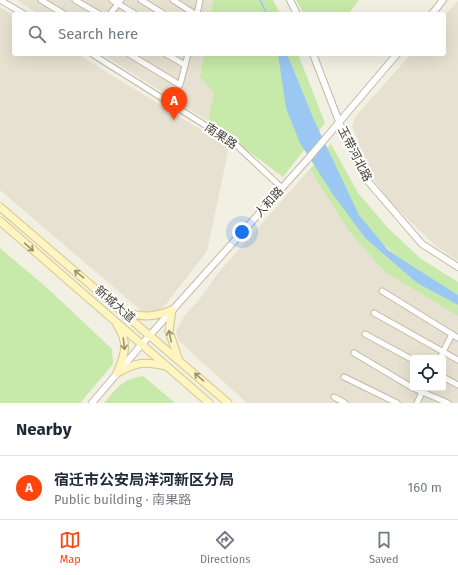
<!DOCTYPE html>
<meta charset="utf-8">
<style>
body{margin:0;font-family:"Fira Sans","Noto Sans SC",sans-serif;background:#f2f2f3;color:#1f2937}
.controls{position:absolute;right:12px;bottom:12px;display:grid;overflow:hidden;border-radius:4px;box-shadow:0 4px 16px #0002}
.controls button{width:36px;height:36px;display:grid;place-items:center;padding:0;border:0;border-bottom:1px solid #e0e1e3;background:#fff;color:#1f2937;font:20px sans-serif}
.you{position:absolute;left:242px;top:232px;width:14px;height:14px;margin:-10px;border:3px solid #fff;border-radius:50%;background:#1a73e8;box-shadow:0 0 0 6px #1a73e833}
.badge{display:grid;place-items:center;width:26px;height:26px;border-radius:50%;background:#ff440d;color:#fff;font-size:13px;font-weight:700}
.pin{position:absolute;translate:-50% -33px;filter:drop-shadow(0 1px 2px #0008)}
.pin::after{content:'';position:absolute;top:21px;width:14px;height:12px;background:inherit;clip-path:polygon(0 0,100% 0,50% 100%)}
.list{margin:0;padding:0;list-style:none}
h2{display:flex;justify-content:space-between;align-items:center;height:52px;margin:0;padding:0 16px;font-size:17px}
h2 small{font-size:13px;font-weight:400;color:#747a83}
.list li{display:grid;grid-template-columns:26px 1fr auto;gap:12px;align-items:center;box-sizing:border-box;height:64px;padding:0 16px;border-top:1px solid #e0e1e3}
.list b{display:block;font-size:15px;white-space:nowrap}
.list p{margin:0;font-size:13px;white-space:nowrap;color:#747a83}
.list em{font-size:13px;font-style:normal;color:#747a83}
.icon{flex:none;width:22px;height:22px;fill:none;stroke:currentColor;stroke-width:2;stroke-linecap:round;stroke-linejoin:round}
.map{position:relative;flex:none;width:458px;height:403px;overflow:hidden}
.search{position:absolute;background:#fff;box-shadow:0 4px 16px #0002;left:12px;right:12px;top:12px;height:44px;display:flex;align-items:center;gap:10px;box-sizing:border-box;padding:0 14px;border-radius:4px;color:#747a83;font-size:15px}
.sheet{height:116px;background:#fff}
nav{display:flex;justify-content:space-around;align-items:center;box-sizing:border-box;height:56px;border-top:1px solid #e0e1e3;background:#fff;font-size:11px;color:#747a83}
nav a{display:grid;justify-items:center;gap:2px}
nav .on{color:#ff440d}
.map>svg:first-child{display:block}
</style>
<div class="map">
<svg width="458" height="403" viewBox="0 0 458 403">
<rect width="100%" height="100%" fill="#f2efe3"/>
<g fill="#e7e1d1" fill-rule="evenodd">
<polygon points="17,0 213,0 211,14 39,14"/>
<polygon points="458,1 458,261 436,246 390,202 371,176 352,126 356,116 411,54 444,54 444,16"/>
<polygon points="0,7 14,16 14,54 77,54 229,147 207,251 159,313 144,313 0,190"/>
<polygon points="102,54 204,54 200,77 214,93 208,121"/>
<path d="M310,169L385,272L458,316V403H247L178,340L176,332L184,316L199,300L219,272ZM413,358H443V388H413Z"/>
</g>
<g fill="#c7e9a9">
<polygon points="213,0 273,0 280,14 211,14"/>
<polygon points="296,0 359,0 348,14 304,14"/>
<polygon points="204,54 298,54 325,123 283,177 208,121 214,93 200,77"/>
<path d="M331,144L358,193L388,228L421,259L458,282V295C421,275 382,251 359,215C346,194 337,170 327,148Z"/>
<polygon points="314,165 365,238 417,283 458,305 458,316 385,272 349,231 310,169"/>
<polygon points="0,248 47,288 112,349 113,364 80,403 0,403"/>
<path d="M143,376L175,403H104C117,388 122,379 143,376Z"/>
</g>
<polygon fill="#9bc8f3" points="278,54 287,54 314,120 359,215 388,250 412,266 458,295 458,305 417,283 365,238 332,193 300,143 286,108"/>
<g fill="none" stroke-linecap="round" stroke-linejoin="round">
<polyline stroke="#9bc8f3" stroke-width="1.5" points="260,0 267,14"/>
<defs>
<g id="minor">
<polyline points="0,0 24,14"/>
<polyline points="41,0 64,14"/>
<polyline points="75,0 99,14"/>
<polyline points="112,0 135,14"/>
<polyline points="141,0 164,14"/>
<polyline points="173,0 195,14"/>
<polyline points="110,14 121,0"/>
<polyline points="197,14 200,0"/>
<polyline points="92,54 235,144 282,188"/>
<polyline points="129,54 180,85 188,54"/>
<polyline points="166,54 185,65"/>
<polyline points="382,291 458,338"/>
<polyline points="374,313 458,360"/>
<polyline points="365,334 413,360"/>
<polyline points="354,353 413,388"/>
<polyline points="440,358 452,334"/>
<polyline points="344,377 397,403"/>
<polyline points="443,377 458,385"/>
<polyline points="413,388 448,403"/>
<polyline points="334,397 345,403"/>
<polyline points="417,403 424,388"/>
</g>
<g id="tertiary">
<polyline points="290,0 297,14"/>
<polyline points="432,14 443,0"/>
<polyline points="313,54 345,137 366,179 422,244 458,267"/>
<polyline points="92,403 142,344 307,160 397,54"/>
</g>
<g id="secondary">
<polyline points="0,207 228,403"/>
<polyline points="0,221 209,403"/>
<polyline points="172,310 169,331 178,358"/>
<path d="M125,312C143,318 155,317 172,310"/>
<path d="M117,325C129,342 125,355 117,373"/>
<path d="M117,373C137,362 144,361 166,366"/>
</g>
</defs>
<use href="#minor" stroke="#c1baa8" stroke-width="7"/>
<use href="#tertiary" stroke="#c1baa8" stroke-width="8"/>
<use href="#secondary" stroke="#d4c890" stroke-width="9"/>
<use href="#minor" stroke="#fff" stroke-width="5"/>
<use href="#tertiary" stroke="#fff" stroke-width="6"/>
<use href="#secondary" stroke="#fff5c0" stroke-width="7"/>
</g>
<defs><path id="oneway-shaft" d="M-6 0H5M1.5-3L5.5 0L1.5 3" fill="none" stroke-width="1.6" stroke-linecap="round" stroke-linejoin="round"/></defs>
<g stroke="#989172">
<use href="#oneway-shaft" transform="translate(29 247) rotate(41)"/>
<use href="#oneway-shaft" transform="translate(79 274) rotate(-140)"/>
<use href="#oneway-shaft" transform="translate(170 336) rotate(-102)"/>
<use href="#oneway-shaft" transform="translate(124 344) rotate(83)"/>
<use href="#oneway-shaft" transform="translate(199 377) rotate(-139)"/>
</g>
<g text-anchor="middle" stroke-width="4" stroke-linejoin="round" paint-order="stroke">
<g font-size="12" fill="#443f33" stroke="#fff">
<text transform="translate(221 136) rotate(34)" y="4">南果路</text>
<text transform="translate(355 154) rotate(63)" y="4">玉带河北路</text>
<text transform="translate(269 202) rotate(-48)" y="4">人和路</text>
<text transform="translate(115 304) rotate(41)" y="4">新城大道</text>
</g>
</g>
</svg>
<div class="controls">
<button><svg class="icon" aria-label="locate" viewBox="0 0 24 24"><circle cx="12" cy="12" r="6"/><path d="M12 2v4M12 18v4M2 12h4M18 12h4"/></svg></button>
</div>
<div class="you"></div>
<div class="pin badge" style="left:174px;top:120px">A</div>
<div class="search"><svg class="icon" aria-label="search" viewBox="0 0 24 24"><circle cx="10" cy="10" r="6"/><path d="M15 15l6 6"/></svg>Search here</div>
</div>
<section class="sheet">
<h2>Nearby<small></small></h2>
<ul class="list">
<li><span class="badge">A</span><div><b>宿迁市公安局洋河新区分局</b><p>Public building · 南果路</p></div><em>160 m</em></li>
</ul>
</section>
<nav>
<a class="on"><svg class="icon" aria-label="map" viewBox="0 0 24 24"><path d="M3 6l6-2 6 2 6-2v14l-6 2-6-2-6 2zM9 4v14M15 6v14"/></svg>Map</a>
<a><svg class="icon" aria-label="directions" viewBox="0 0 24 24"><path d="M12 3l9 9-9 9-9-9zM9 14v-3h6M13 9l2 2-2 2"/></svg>Directions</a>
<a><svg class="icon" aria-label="saved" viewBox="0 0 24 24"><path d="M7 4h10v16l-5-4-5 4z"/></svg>Saved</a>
</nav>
